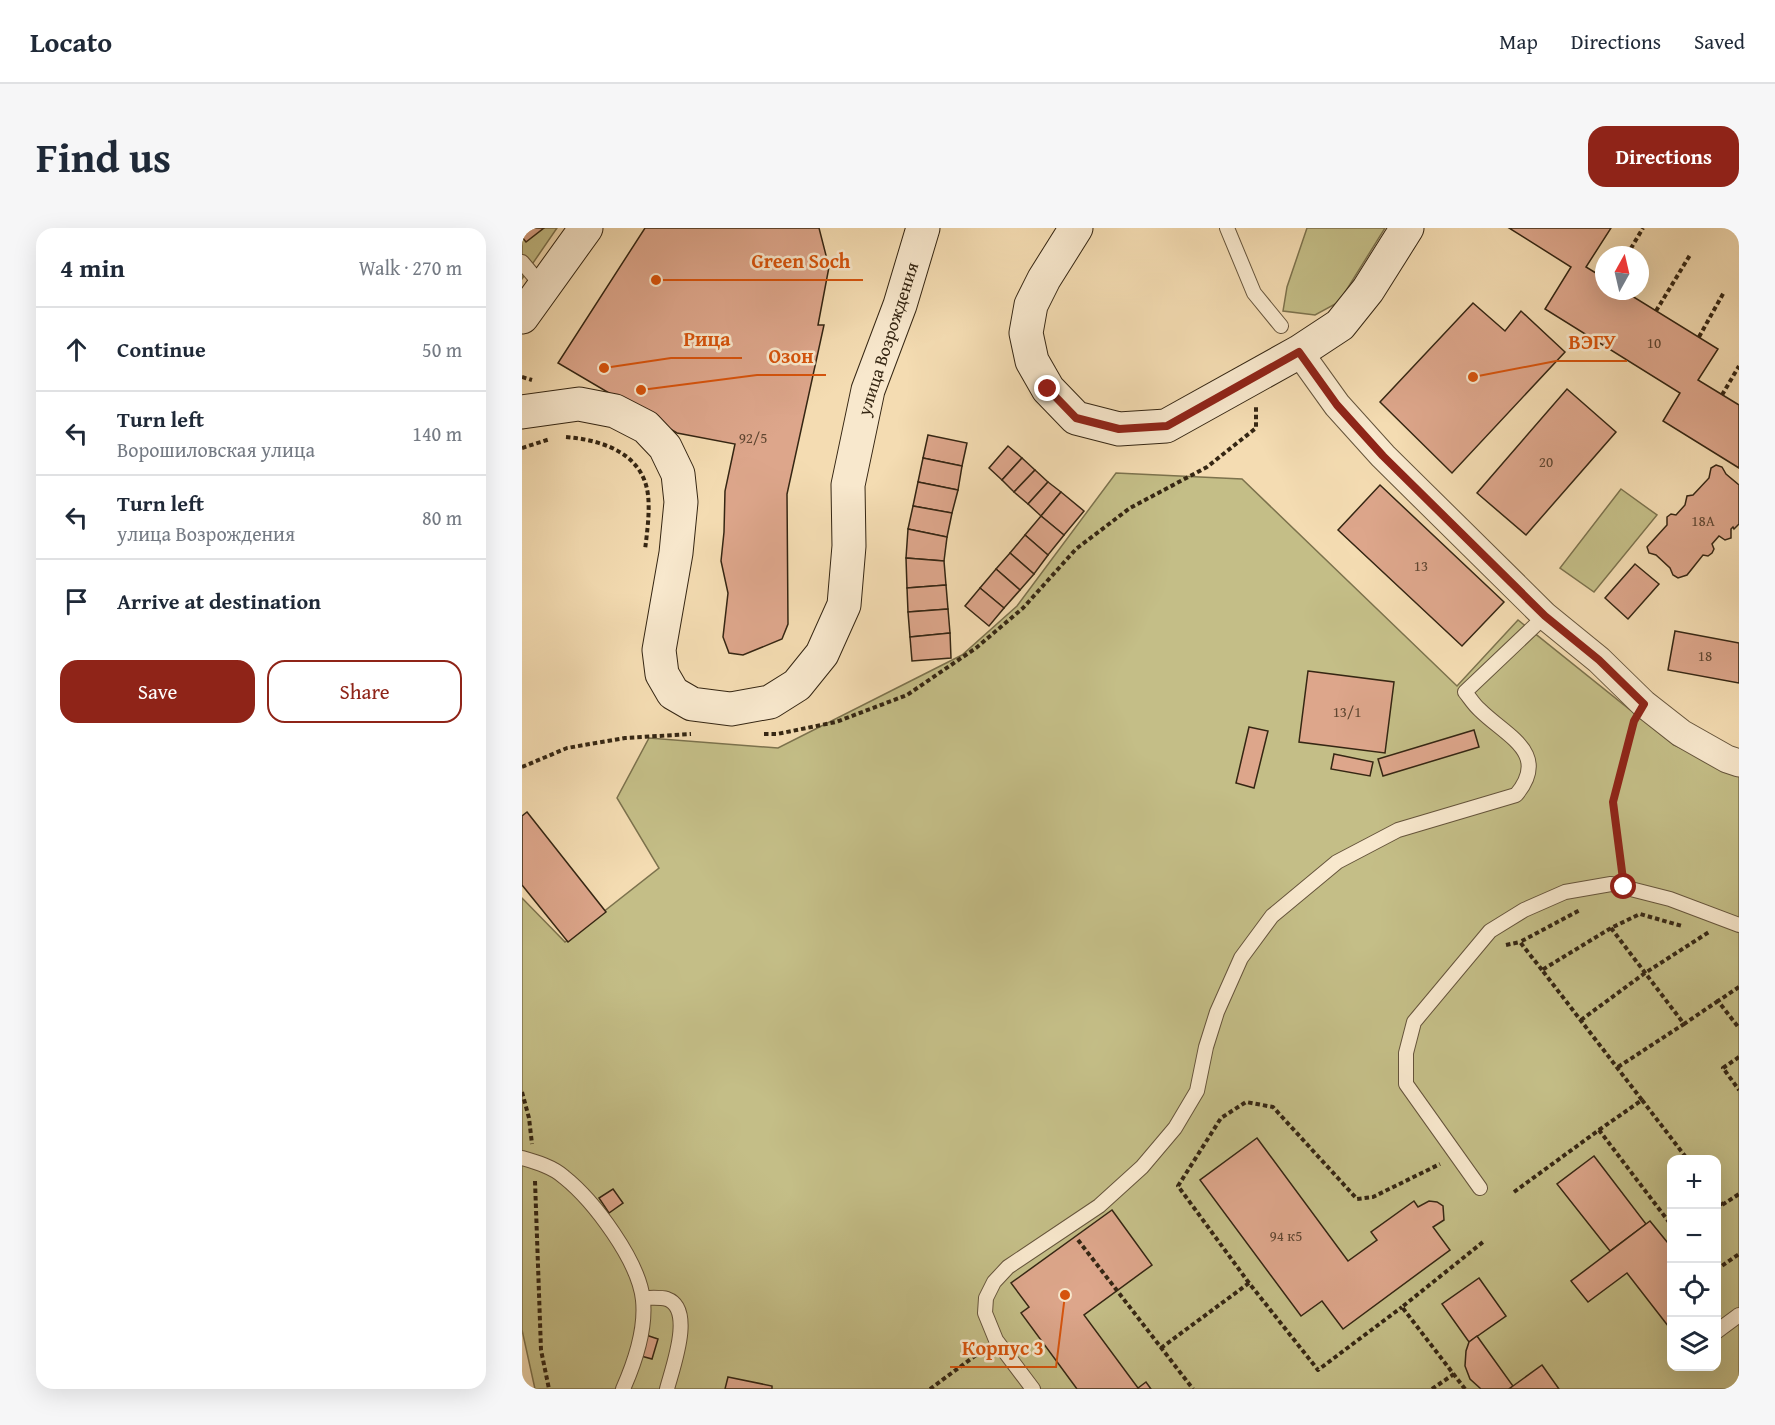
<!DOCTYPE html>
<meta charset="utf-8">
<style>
body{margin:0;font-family:"Gentium Book Plus",serif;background:#f6f6f7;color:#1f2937}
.controls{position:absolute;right:18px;bottom:18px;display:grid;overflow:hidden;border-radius:12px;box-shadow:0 6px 24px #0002}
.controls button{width:54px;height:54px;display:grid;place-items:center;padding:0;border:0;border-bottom:2px solid #e0e1e3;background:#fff;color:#1f2937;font:30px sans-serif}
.compass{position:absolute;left:1073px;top:18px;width:54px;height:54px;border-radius:50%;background:#fff;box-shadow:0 6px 24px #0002;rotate:8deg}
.stop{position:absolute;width:18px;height:18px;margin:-14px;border:4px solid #8f2418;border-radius:50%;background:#fff}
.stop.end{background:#8f2418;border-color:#fff;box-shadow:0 2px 6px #0008}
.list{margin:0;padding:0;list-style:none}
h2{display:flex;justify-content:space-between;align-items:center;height:78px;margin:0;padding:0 24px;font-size:26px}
h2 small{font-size:20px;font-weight:400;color:#747a83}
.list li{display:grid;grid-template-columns:39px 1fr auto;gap:18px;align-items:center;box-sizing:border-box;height:84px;padding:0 24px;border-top:2px solid #e0e1e3}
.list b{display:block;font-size:22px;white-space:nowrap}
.list p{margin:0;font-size:20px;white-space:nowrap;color:#747a83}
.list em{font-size:20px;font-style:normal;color:#747a83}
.actions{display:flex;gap:12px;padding:18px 24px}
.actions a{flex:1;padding:14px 0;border:2px solid #8f2418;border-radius:18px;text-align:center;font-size:21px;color:#8f2418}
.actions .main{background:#8f2418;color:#fff}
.icon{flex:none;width:33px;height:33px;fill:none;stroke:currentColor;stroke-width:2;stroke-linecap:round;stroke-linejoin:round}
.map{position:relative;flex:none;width:1217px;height:1161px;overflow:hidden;border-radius:18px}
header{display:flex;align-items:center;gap:36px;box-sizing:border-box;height:84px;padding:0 30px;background:#fff;border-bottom:2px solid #e0e1e3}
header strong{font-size:28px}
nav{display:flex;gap:33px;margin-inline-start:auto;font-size:21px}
.intro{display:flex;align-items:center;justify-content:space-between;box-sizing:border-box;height:144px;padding:0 36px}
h1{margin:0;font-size:42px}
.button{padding:15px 27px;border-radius:18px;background:#8f2418;color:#fff;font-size:21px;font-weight:700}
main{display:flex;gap:36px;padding:0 36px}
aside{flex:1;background:#fff;border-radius:18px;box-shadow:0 6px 24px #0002}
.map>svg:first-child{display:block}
</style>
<header>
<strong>Locato</strong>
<nav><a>Map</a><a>Directions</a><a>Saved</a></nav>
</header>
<div class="intro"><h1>Find us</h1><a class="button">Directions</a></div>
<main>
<aside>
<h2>4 min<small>Walk · 270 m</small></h2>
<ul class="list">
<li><svg class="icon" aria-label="ahead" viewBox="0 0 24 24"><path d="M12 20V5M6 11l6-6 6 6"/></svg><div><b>Continue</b></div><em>50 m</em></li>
<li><svg class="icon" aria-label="left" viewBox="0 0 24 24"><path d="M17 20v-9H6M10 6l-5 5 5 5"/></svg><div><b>Turn left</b><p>Ворошиловская улица</p></div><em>140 m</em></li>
<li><svg class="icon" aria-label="left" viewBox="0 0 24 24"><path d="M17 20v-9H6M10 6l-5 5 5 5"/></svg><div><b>Turn left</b><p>улица Возрождения</p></div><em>80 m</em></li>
<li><svg class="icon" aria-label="arrive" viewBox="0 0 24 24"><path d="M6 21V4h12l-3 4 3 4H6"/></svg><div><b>Arrive at destination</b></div></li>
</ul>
<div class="actions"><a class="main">Save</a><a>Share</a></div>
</aside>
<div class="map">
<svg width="1217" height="1161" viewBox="0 0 1217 1161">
<rect width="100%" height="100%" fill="#f4dcb2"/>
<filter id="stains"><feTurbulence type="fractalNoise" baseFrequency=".00333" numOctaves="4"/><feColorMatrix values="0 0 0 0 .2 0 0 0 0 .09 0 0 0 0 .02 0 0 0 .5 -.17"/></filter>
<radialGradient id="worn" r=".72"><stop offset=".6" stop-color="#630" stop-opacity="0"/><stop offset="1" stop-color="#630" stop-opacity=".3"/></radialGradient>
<g fill="#c4be87" stroke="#7c724d" stroke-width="1.5" fill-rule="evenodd">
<polygon points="0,0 35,0 0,51"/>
<polygon points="785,0 863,0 817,74 793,87 761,83 765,59"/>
<path d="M594,245L720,251L935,458L996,392L1152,517L1207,541L1217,543V1161H13L0,1102V670L43,714L137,640L95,570L127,510L256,520L440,427L495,378ZM1150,932H1194V1138H1150Z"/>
<polygon points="1099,261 1135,287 1072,364 1038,340"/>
</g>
<g fill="#dda68b" stroke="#352613" stroke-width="1.5">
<polygon points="0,0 22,0 4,14 0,9"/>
<polygon points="123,0 297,0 307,39 296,97 302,97 265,266 266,396 260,411 221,427 207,425 201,409 206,365 199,333 202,304 203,263 213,216 155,205 36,135"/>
<polygon points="987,0 1089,0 1064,39 1082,50 1082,63 1102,63 1196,121 1176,152 1217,177 1217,240 1141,193 1158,165 1023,81 1049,39"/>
<polygon points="951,75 983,103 999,83 1043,124 930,245 858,174"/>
<polygon points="1045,161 1094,204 1004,307 955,265"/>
<polygon points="406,207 445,215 440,238 401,230"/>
<polygon points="486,218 500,230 480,252 467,240"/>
<polygon points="401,230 440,238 436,262 396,254"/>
<polygon points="500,230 513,242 492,264 480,252"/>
<polygon points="1194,237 1200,239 1204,246 1217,257 1217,296 1212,301 1211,299 1209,301 1209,310 1203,312 1197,308 1190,316 1192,321 1190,325 1186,328 1181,327 1165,347 1156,350 1151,347 1148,340 1134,327 1127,325 1125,319 1145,297 1145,289 1149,286 1154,287 1163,277 1165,268 1171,267 1187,250 1189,240"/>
<polygon points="513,242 526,254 506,276 492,264"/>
<polygon points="396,254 436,262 430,285 391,278"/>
<polygon points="526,254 539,264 519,288 506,276"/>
<polygon points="858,257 982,374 940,418 816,302"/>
<polygon points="539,264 562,283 542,307 519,288"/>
<polygon points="391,278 430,285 425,309 386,301"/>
<polygon points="519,288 542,307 526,327 503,307"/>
<polygon points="386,301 425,309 422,333 384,330"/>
<polygon points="503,307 526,327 512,346 488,325"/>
<polygon points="488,325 512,346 498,362 474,341"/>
<polygon points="384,330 422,333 424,357 385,360"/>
<polygon points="1113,336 1137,356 1106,391 1083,370"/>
<polygon points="474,341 498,362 482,380 458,360"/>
<polygon points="424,357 426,381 386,384 385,360"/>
<polygon points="458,360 482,380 467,398 443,378"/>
<polygon points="426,381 428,405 388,409 386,384"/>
<polygon points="1153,403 1217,415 1217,455 1146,442"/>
<polygon points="428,405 429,430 390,433 388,409"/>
<polygon points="786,443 872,454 863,525 777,514"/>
<polygon points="727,499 746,503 732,560 714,555"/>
<polygon points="952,502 957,519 861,548 856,531"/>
<polygon points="812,526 851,534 848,548 809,541"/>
<polygon points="5,584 84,684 46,714 0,657 0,588"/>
<polygon points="735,910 826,1033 855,1012 849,1004 892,973 896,979 907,973 915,974 921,978 922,992 911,999 928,1022 821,1101 800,1073 779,1088 678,952"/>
<polygon points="1072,928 1124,996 1088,1023 1035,956"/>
<polygon points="91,961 101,975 87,985 77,970"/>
<polygon points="590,982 630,1037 562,1087 616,1160 624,1154 629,1161 555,1161 499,1085 507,1079 489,1055"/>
<polygon points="1128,993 1150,1020 1150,1103 1105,1045 1066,1074 1049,1053"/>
<polygon points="957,1050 984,1088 947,1114 920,1076"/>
<polygon points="124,1107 136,1111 130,1131 119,1128"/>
<polygon points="955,1108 991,1158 987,1161 959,1161 948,1151 943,1138 944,1123 947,1114"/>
<polygon points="1020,1137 1037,1161 987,1161 991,1158"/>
<polygon points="206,1149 250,1158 250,1161 203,1161"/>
</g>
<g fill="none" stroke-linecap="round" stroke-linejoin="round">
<defs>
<g id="lane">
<polyline points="705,0 732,65 759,98"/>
<polyline points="0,34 21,59"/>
<path d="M0,930C14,934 31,939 42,949C72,973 117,1033 121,1072C124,1101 113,1134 101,1161"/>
<polyline points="958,960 884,856 884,825 892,794 968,703 1002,682 1043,664 1089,656 1148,671 1217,697"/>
<path d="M121,1070C129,1070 138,1069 145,1071C173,1081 150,1141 145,1161"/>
<polyline points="1194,1104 1217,1087"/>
<path d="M511,1161L474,1112L463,1085L464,1070L472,1054L486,1039L577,978L620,939L653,900L675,863L684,819L695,784L719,730L750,688L815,634L876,602L994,567C1029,525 984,508 958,482C952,477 948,470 943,464L1023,388"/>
</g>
<polyline id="street" points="777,124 815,177 861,228 1023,388 1077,432 1122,476 1159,505 1205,531 1217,535"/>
<g id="secondary">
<polyline points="554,0 522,51 509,77 504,105 510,133 526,161 554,190 597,201 644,198 777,124 818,97 846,62 885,0"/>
<polyline points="0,89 64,0"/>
<polyline points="0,184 57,176 93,183 124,199 143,219 156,246 159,274 154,325 137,422 140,446 151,465 170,476 209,481 248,474 275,457 300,426 322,377 327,318 326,257 346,162 378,77 401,0"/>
</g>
</defs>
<use href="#lane" stroke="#65543b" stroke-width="16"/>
<use href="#street" stroke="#65543b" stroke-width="29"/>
<use href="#secondary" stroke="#352613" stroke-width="35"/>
<g stroke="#352613" stroke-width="4" stroke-dasharray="4.5 3" stroke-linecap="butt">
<polyline points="1105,27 1121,0"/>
<polyline points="1134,83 1168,27"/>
<polyline points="1177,109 1202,64"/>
<polyline points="0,149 10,152"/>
<polyline points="1200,167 1217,138"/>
<path d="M44,209C80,212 121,225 126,267C128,284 125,305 123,322"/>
<polyline points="0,220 28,211"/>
<polyline points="242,506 255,506 314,494 385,467 454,420 501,380 554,321 608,280 685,239 734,200 734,178"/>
<polyline points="0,539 45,520 103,510 169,506"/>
<polyline points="1100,641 1091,574 1111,498"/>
<polyline points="1089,700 1162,796 1196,773"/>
<polyline points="984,717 998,714"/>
<polyline points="1020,742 998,714 1058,682"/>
<polyline points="1217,759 1196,773 1217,800"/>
<polyline points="1059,792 1123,745 1187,704"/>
<polyline points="1217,829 1201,840 1217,862"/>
<polyline points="1096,839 1162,796"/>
<polyline points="0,864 7,890 10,916"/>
<polyline points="1120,872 1166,932"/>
<polyline points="1077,902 1120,872 1020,742 1089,700 1118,686 1160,698"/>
<polyline points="13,953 19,1122 27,1161"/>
<polyline points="992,964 1077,902 1150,998"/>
<polyline points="1194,969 1201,977"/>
<polyline points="1194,981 1217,966"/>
<polyline points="556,1012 671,1161"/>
<polyline points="1194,1042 1217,1026"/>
<polyline points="727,1055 656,958 699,890 724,874 751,879 835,971 851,969 918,936"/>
<polyline points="639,1120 727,1055 796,1142 880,1079"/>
<polyline points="408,1161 461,1122"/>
<polyline points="910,1161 932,1146"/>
<polyline points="943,1161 880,1079 961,1014"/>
</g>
<use href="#lane" stroke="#f8e8cd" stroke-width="14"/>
<use href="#street" stroke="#f8e8cd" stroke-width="27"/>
<use href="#secondary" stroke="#f8e8cd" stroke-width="33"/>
</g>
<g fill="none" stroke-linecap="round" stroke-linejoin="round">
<polyline stroke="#8f2418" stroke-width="8" points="526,161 554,190 597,201 645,198 777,124 815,177 861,228 1023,388 1077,432 1122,476 1112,493 1091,574 1102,659"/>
</g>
<g text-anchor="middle" stroke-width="5" stroke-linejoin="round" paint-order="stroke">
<g font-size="15" fill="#5f4631">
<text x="1132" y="120">10</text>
<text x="231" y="215">92/5</text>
<text x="1024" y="239">20</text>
<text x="1181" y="298">18А</text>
<text x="899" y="343">13</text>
<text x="1183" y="433">18</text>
<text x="825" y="489">13/1</text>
<text x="764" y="1013">94 к5</text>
</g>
<g font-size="18" fill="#352613" stroke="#f8e8cd">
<text transform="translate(366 111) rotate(-72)" y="6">улица Возрождения</text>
</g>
</g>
<path fill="none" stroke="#d6540d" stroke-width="2" d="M134 52L218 52H341M82 140L149 130H220M951 149L1034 133H1105M119 162L235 147H304M543 1067L534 1139H428"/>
<g fill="#d6540d" stroke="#f8e8cd" stroke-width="2">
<circle cx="134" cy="52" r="6"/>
<circle cx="82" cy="140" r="6"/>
<circle cx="951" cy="149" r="6"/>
<circle cx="119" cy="162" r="6"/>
<circle cx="543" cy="1067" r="6"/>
</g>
<g font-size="20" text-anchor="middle" font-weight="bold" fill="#d6540d" stroke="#f8e8cd" stroke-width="5" stroke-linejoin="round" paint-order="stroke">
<text x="279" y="40">Green Soch</text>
<text x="185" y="118">Рица</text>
<text x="1070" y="121">ВЭГУ</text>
<text x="269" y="135">Озон</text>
<text x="481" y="1127">Корпус 3</text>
</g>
<rect width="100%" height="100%" filter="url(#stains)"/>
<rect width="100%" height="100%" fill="url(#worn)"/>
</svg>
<div class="controls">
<button>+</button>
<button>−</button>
<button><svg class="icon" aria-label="locate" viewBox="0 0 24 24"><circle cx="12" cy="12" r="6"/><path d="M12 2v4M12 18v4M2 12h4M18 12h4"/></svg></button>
<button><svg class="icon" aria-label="layers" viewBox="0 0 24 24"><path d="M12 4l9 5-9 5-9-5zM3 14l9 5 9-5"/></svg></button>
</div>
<svg class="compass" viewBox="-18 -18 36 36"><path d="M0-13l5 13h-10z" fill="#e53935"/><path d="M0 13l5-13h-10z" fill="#747a83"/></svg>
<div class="stop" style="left:1102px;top:659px"></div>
<div class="stop end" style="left:526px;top:161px"></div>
</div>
</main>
